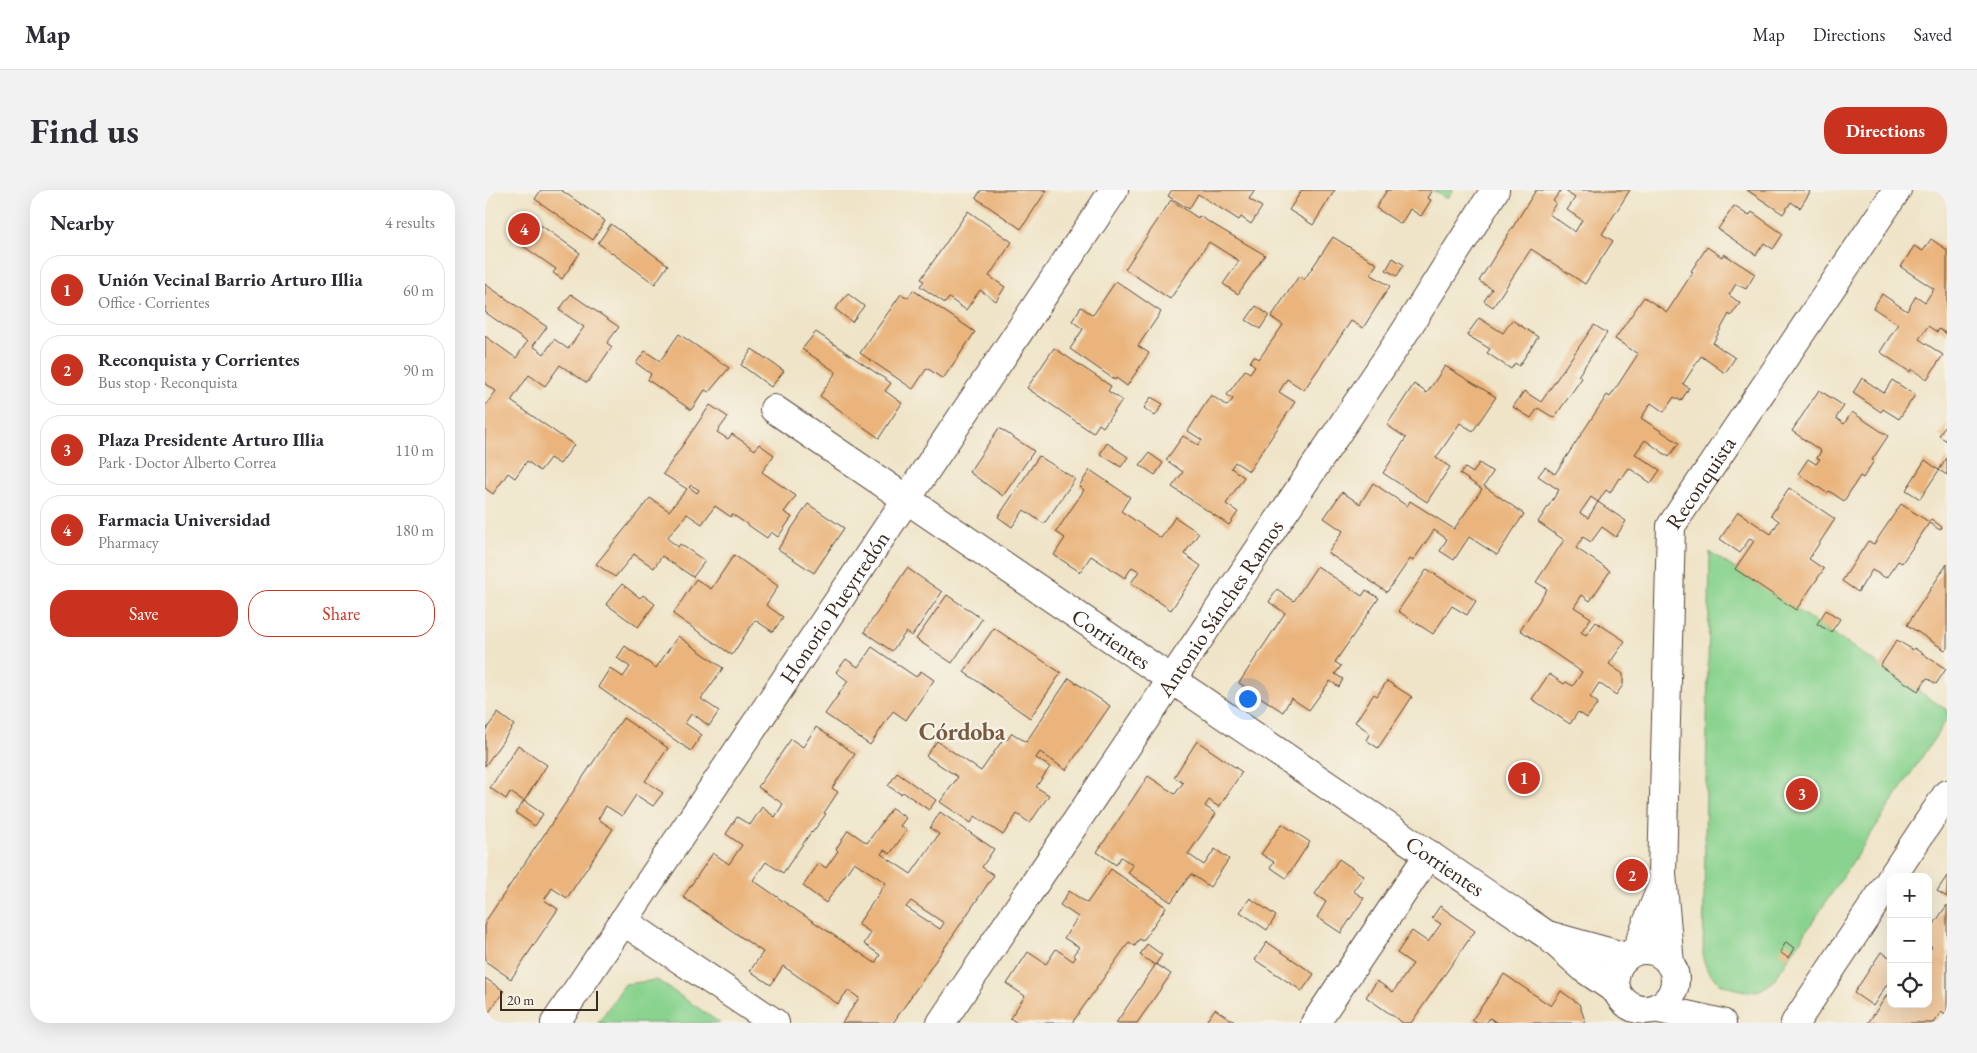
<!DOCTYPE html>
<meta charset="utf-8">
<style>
body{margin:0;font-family:"EB Garamond",serif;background:#f2f2f3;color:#2b2b33}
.controls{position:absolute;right:15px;bottom:15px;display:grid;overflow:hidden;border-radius:10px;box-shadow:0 5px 20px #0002}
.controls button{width:45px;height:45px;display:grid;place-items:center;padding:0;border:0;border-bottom:1px solid #e1e1e2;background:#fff;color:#2b2b33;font:25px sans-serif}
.scale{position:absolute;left:15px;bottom:12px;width:98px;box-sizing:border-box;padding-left:5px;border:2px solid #3b2a1e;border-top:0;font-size:14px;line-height:18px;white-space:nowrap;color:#3b2a1e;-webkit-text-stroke:4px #f7f3e8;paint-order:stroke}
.you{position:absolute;left:762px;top:508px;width:18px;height:18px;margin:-12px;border:4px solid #fff;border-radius:50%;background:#1a73e8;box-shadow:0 0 0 8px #1a73e833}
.badge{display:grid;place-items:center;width:32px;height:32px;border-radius:50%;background:#c8321e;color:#fff;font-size:16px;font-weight:700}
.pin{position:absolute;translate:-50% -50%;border:2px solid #fff;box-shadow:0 1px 5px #0006}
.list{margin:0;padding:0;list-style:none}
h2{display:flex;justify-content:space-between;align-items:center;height:65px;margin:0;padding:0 20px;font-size:21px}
h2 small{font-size:16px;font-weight:400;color:#7c7c81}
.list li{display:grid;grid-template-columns:32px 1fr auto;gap:15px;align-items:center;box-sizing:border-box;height:70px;margin:0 10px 10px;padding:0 10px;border:1px solid #e1e1e2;border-radius:20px}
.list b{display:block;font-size:19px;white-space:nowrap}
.list p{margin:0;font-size:16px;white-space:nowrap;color:#7c7c81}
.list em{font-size:16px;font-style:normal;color:#7c7c81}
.actions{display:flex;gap:10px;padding:15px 20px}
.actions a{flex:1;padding:11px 0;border:1px solid #c8321e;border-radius:20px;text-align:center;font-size:18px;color:#c8321e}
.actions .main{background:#c8321e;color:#fff}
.icon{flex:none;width:28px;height:28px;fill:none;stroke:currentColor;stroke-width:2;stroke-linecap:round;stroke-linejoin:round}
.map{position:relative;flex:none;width:1462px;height:833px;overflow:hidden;border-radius:20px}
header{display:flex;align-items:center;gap:30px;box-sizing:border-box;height:70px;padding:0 25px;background:#fff;border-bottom:1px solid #e1e1e2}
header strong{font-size:24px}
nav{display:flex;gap:28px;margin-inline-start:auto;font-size:18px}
.intro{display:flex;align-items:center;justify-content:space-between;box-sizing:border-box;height:120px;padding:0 30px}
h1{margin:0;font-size:35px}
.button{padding:12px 22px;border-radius:20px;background:#c8321e;color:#fff;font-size:18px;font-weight:700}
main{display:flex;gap:30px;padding:0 30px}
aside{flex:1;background:#fff;border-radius:20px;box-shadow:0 5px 20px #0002}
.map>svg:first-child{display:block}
</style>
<header>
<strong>Map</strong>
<nav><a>Map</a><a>Directions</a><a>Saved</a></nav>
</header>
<div class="intro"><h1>Find us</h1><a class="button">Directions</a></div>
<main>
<aside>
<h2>Nearby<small>4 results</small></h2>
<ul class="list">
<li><span class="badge">1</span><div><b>Unión Vecinal Barrio Arturo Illia</b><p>Office · Corrientes</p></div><em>60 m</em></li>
<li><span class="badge">2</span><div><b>Reconquista y Corrientes</b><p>Bus stop · Reconquista</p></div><em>90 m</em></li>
<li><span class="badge">3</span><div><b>Plaza Presidente Arturo Illia</b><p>Park · Doctor Alberto Correa</p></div><em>110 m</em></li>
<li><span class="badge">4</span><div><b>Farmacia Universidad</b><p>Pharmacy</p></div><em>180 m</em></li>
</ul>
<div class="actions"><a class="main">Save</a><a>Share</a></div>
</aside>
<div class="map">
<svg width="1462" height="833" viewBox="0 0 1462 833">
<rect width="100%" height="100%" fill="#f7f3e8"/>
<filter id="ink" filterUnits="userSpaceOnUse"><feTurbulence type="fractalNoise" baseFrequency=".02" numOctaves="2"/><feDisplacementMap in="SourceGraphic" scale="10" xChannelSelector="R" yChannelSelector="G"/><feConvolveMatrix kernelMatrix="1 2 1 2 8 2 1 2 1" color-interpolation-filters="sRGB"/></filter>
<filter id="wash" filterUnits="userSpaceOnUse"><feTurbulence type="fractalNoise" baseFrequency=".0096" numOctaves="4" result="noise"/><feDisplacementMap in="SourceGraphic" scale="20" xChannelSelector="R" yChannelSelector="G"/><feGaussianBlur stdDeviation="1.12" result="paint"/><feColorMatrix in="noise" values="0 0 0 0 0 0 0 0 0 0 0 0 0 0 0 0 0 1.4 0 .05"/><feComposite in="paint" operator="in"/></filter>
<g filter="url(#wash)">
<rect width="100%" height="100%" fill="#efe4c8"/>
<g fill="#8ad38f" stroke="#627e56">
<polygon points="947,0 968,0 962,9"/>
<polygon points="1225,362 1462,520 1462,529 1288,792 1275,800 1265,802 1246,798 1234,793 1223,782 1218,769"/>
<polygon points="172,790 235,833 113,833 140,794"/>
</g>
<g id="blocks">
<g fill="#eab47c" fill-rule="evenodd">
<polygon points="56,0 76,0 120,31 108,50 50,9"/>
<polygon points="496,0 562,0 536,39 491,8"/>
<polygon points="687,0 770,0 764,9 777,17 766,34 756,27 754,30 713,4 704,19 683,6"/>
<polygon points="817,0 850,0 828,35 804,20"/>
<polygon points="902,0 947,0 942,8 946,10 936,26 925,19 916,34 891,18"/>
<polygon points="1051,0 1076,0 1068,11 1071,13 1064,24 1090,42 1097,30 1082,20 1090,8 1079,0 1145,0 1117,44 1128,51 1100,94 1046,59 1008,117 999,111 1007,99 994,91"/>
<polygon points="1262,0 1322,0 1325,2 1315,18 1306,12 1298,24"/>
<polygon points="686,10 713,28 714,26 780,65 753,104 738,94 754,71 724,52 685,109 640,79"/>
<polygon points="1249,16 1264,26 1267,22 1298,44 1288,59 1279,53 1271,65 1233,39"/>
<polygon points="483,21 527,52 504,86 520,97 511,111 495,100 481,120 464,108 460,113 435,96 439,91 436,89"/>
<polygon points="40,24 95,63 77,89 68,83 71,79 24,46"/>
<polygon points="126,34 183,75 170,94 113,53"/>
<polygon points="848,47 892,74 885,84 905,96 878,138 866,131 819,200 802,189 794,202 810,212 764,281 750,272 746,278 759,287 741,314 753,322 744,335 687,297 698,282 681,270 698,246 713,255 717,250 703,241 726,205 742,216 748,209 742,205 760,180 765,183 770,176 765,172 769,166 774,169 798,135 786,127 814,86 819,90"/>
<polygon points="1446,49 1462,60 1462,144 1454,139 1452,142 1443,136 1434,149 1458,165 1442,189 1426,179 1425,182 1395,162 1413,134 1388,118 1397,104 1422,121 1431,106 1440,112 1449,99 1416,77 1429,56 1438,61"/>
<polygon points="1222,57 1237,67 1239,64 1270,84 1261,99 1251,94 1244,105 1255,113 1246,126 1244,124 1228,153 1250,168 1240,183 1216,166 1198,194 1204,198 1196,211 1189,207 1179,222 1166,213 1156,228 1194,253 1184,267 1160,250 1150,264 1175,280 1166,293 1144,278 1136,289 1134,288 1125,303 1121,300 1113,312 1106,307 1095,323 1103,328 1113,312 1141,331 1131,347 1117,337 1106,352 1098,347 1091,358 1125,381 1105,411 1097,405 1089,417 1106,428 1096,442 1101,445 1111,432 1140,451 1124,474 1138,484 1138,495 1131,505 1114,493 1105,507 1113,513 1102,528 1093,522 1085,534 1047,509 1064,484 1079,494 1081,492 1088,496 1097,482 1035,440 1062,399 1051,392 1079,350 1053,332 1074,300 1053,286 1060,277 1070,284 1122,205 1125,207 1153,164 1130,149 1159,107 1182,122 1208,82 1206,81"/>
<polygon points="908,68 919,75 912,86 901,80"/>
<polygon points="631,91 676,122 653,156 664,163 642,196 631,188 630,190 585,159 598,139 587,131 596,117 608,125"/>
<polygon points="0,94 62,137 48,156 59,164 69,149 83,159 99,137 74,120 86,104 134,137 122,153 127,157 102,193 75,175 60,196 44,185 26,211 89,255 75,274 65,268 55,281 42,271 30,288 23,283 8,304 0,298 0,216 11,201 0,194 0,146 31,168 42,152 0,122"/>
<polygon points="428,100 490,142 458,189 442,178 428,199 375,163 416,104 423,108"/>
<polygon points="363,104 379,116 367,132 350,119"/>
<polygon points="771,116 784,125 775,139 761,130"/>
<polygon points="994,128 1018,143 1027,130 1053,147 1034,176 1030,173 1026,179 1002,163 1005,159 982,145"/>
<polygon points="1109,135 1122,143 1093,186 1097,188 1069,228 1053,218 1046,228 1028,217 1039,201 1056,212"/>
<polygon points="331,142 406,193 400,201 417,213 394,248 335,206 351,182 317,159"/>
<polygon points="194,144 244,178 224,202 220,200 206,220 163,190 166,184 151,173 160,161 175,171"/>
<polygon points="569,158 626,196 623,201 637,210 618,237 614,234 608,243 542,198"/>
<polygon points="267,159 299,181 286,197 256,175"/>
<polygon points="960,176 1011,207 988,241 975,233 951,268 965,277 942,312 898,283 921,248 902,235 929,194 942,203"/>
<polygon points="1377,188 1399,203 1407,190 1430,205 1414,229 1398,219 1396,222 1368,203"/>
<polygon points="1334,200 1359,216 1351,228 1359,234 1367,222 1403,246 1387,270 1389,271 1378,288 1375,286 1359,311 1344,301 1342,303 1313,284 1323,269 1331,274 1335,269 1332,268 1336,261 1307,241"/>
<polygon points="666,207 678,214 670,226 659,218"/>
<path d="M225,215L243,227L232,242L243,249L247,244L270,260L274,254L289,265L277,282L311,306L299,322L307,327L293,347L286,342L282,348L247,324L246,327L230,316L217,334L202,324L182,348L193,357L195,354L220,371L208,387L177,366L169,378L149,364L130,387L111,374L165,308L184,321L202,299L178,284ZM206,295L214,300L212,303L204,297Z"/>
<polygon points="1462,233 1462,251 1454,246"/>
<polygon points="514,238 549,261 518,306 484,282"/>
<polygon points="622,253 643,267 636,277 615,264"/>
<polygon points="664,263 678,273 670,285 655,275"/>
<polygon points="554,266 590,289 559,334 539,320 527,337 513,327"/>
<polygon points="1462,268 1462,285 1454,280"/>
<polygon points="1440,270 1454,280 1435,309 1421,300"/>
<polygon points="994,273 1008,282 999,296 1039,324 1012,365 984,347 969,370 955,361 962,349 949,340 928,371 925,369 902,402 843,363 858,341 839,328 857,302 875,314 888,293 922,316 925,311 969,339 997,299 975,284 980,278 988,283"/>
<polygon points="605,280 645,307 636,321 676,348 690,327 714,343 699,364 716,376 686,420 646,393 654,381 647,377 640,388 606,366 595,382 569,365 580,348 571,342 599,300 594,296"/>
<polygon points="1304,298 1350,329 1324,369 1339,379 1311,420 1250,379 1269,351 1265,348 1255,363 1235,349 1253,322 1286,344 1294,331 1286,325"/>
<polygon points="323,314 359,338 329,383 293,359"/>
<polygon points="1416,314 1444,332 1446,329 1457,337 1455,340 1444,333 1417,373 1413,371 1401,388 1387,380 1373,402 1357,391 1383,351 1389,354"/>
<polygon points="249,365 293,396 281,415 298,427 288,442 270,430 247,465 188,424 211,389 226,399"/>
<polygon points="1462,374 1462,458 1460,460 1422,435"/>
<polygon points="832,376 877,406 881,400 894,408 850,472 856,476 850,484 858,489 854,497 845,491 824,520 806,508 798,522 754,493 800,423 784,412 792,399 809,411"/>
<polygon points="422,378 457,402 427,446 421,442 407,461 379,442"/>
<polygon points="942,379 991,411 982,425 967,416 948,444 913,421"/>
<polygon points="137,394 155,408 158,405 170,414 153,437 121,414"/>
<polygon points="462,405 497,429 467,473 431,449"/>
<polygon points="1341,420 1355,429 1346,442 1332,434"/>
<polygon points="509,438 576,483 545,528 479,482"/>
<polygon points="193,446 238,478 216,509 234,521 224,536 207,523 200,533 217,545 206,561 113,497 125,478 138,487 145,477 132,468 140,456 171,478"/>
<polygon points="1412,450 1428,460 1429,458 1461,479 1451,494 1442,488 1433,501 1395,476"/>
<polygon points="387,457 431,487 436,481 449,490 421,530 408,521 385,555 340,524 363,491 351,482 361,469 373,477"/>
<polygon points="584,488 625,516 581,580 555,562 551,568 565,577 551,597 564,605 545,633 532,624 518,645 490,626 486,633 455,612 473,587 441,566 452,551 496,581 519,548 522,550 527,543 541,552"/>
<polygon points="902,491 927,507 893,558 881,550 885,543 870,532 889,504 892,506"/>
<polygon points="13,523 29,535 0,576 0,541"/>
<polygon points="138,528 183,558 160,591 178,603 168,616 151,605 137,626 121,616 113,629 128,639 82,708 67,698 59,710 73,719 26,789 0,771 0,732"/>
<path d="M331,537L370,564L347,598L353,602L339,623L341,624L327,643L326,642L298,683L281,672L268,690L308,718L390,773L395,765L379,754L386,743L373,734L401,693L369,672L341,713L318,696L334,673L341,678L353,661L351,659L363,640L382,653L407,618L421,628L415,636L422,640L405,664L399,660L396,664L426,684L454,644L445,638L455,622L509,659L497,677L509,685L408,833H357L374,808L363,800L353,814L298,776L286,795L265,781L278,762L198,707L228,663L244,674L257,655L241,644L252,627L265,635L277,617L290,627L298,614L273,597L306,549L318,557ZM426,711L459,733L455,739L421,717Z"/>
<polygon points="712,551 757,582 734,617 724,610 720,616 731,624 703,664 719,675 730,659 744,669 725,697 706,684 686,712 643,683 648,675 636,667 631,675 612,662 663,586 690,604 698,593 689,587"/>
<polygon points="33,555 62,575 39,611 25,602 21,609 5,598"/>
<polygon points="412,583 451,610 444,620 418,602 416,604 403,596"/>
<polygon points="39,611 58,624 50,636 31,623"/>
<polygon points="797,634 825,652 801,688 785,677 789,672 776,664"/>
<polygon points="854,669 879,686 868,701 879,708 856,743 832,727 841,712 830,704"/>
<polygon points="626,679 681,717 658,751 654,749 650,756 644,752 587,833 532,833 525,828 540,806 522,794 543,762 561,774 571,759 588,771 591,767 588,765 594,757 579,748 593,727 575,715 584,701 602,713"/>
<polygon points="1462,686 1462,707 1452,701"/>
<polygon points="765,708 791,726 782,740 755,722"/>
<polygon points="1462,715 1462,826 1456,822 1448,833 1383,833 1406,799 1406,814 1443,814 1443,762 1447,757 1443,754 1443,743"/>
<polygon points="955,716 990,741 926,833 918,833 881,807 892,791 908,802 928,774 912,763 927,741 943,752 956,734 947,728"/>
<polygon points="782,752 829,784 817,801 770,770"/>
<polygon points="1301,752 1309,758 1303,768 1295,762"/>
<polygon points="662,754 677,765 670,775 655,765"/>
<polygon points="1396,762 1406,768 1406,788 1388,816 1369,803"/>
<polygon points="671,774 686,784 652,833 631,833"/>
<polygon points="1019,784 1066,816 1076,801 1094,814 1101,833 1012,833 1005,828 1001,833 991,833 987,830"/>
<polygon points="0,788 19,801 0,828"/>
<polygon points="730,819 751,833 720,833"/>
</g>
</g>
</g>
<g filter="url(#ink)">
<use href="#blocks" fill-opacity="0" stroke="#564638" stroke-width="1"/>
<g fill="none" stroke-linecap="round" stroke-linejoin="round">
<defs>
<g id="street">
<path id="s1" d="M289,219L1062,745L1101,780L1132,801"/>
<polyline points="1407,687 1462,604"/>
<polyline points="138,731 290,833"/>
<polyline points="1066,746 1141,767"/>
<circle cx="1160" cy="790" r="30"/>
<polyline points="1151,761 1176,698"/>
<path id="s2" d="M1185,774L1177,684L1186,336L1412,0"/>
<polyline points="1170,818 1237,833"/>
<path id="s3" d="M70,833L629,0"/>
<path id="s4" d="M456,833L916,148L1010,0"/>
<polyline points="830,833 944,664"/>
<polyline points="1310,833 1406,689"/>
</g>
</defs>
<use href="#street" stroke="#564638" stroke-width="30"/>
<use href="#street" stroke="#fff" stroke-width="28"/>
</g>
</g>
<g text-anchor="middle" stroke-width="4.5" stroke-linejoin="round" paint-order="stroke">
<g font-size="22" fill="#3b2a1e" stroke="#f7f3e8">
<text dy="8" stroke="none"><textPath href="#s2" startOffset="491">Reconquista</textPath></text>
<text dy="8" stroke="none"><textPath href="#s3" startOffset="501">Honorio Pueyrredón</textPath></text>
<text dy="8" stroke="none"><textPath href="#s4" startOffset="500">Antonio Sánches Ramos</textPath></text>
<text dy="8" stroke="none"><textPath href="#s1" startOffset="408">Corrientes</textPath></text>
<text dy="8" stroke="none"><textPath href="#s1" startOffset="812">Corrientes</textPath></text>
</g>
<g font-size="24" font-weight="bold" fill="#785a3f" stroke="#f7f3e8">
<text x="477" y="550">Córdoba</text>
</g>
</g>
</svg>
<div class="controls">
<button>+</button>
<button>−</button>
<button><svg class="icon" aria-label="locate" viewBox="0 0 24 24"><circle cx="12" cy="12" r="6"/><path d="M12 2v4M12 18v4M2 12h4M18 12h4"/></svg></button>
</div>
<div class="scale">20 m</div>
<div class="you"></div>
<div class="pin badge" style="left:1039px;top:588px">1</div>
<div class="pin badge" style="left:1147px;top:685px">2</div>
<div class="pin badge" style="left:1317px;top:604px">3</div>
<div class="pin badge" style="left:39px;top:39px">4</div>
</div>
</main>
